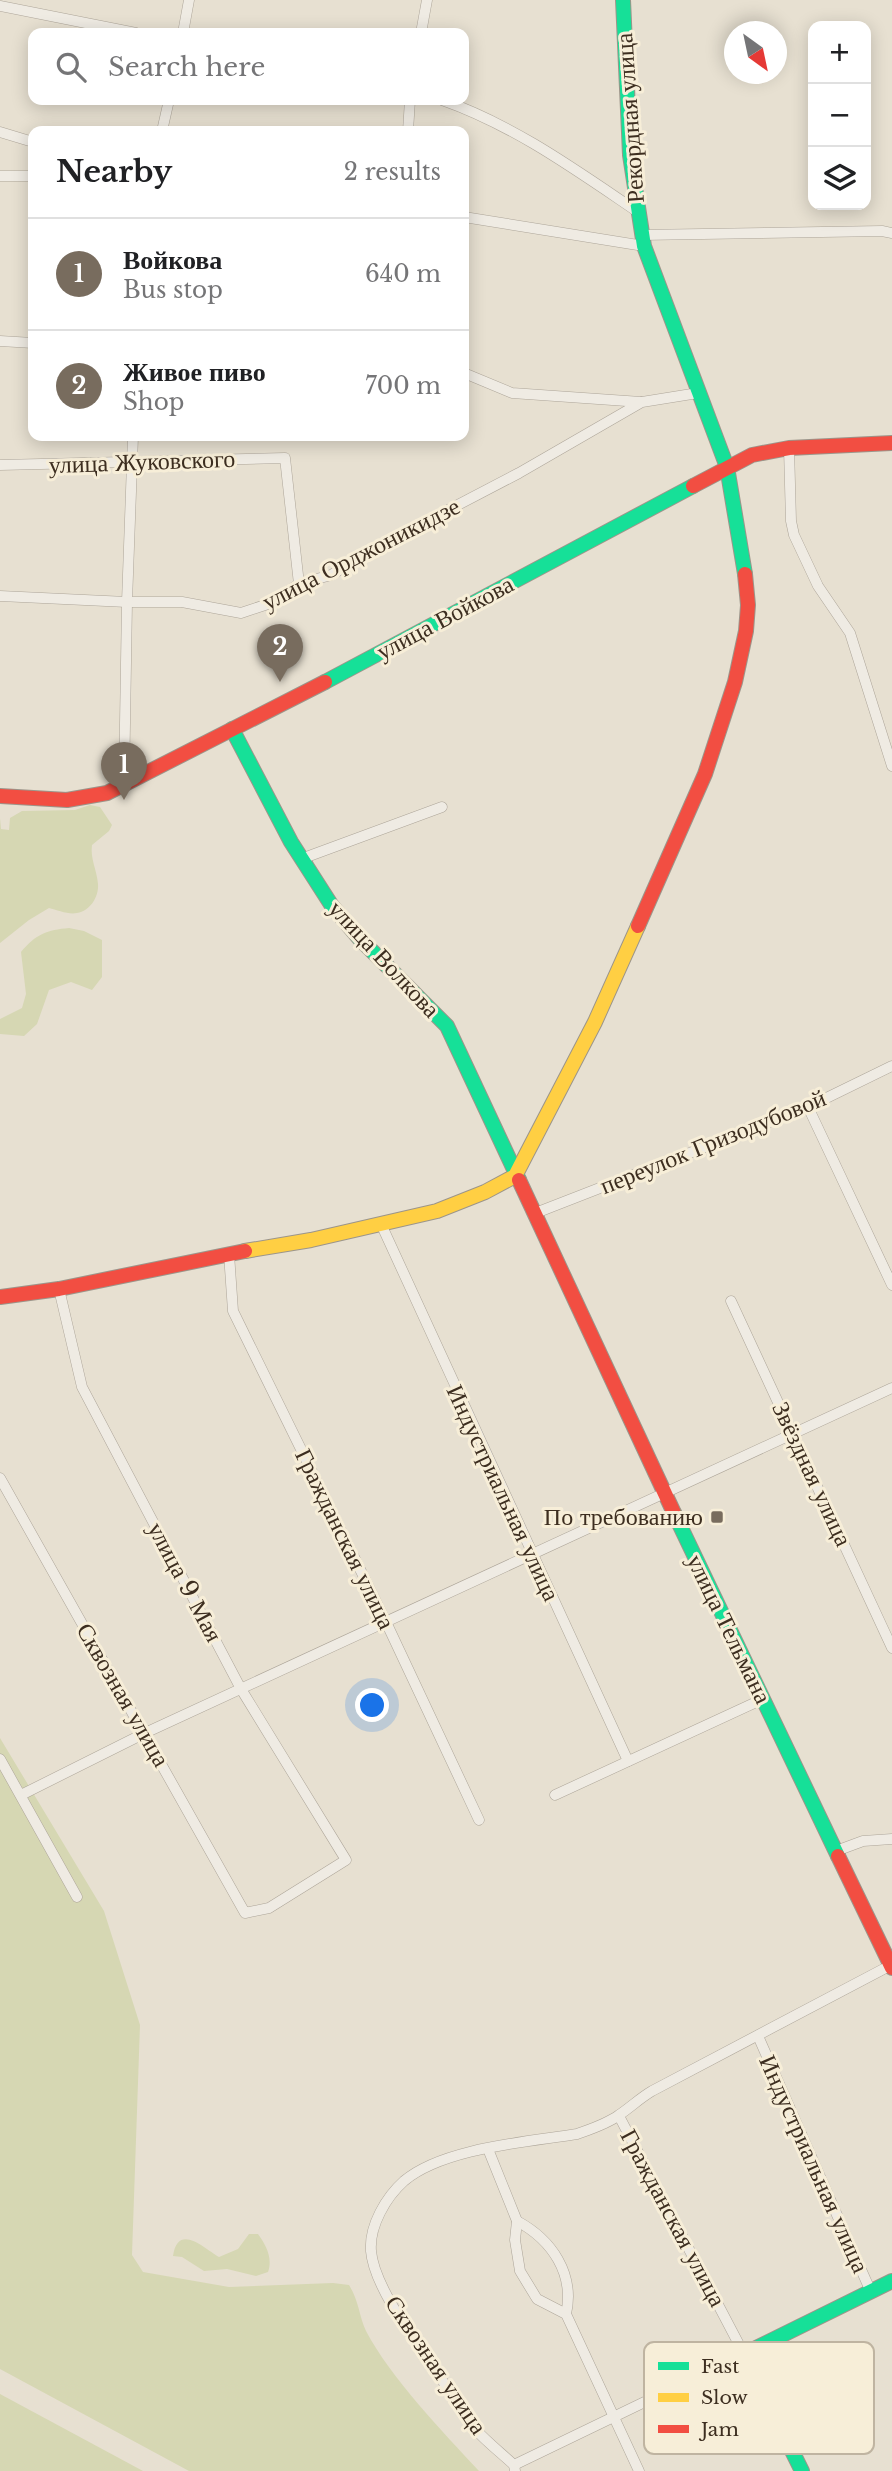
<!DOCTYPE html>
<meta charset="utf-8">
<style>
body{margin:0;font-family:"Libre Baskerville",serif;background:#f2f2f2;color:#202124}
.controls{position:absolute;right:21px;top:21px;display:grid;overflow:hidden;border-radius:14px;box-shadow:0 4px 18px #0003}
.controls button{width:63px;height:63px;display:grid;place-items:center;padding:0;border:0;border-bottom:2px solid #e0e0e0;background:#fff;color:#202124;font:35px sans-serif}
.compass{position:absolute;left:724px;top:21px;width:63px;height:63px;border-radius:50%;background:#fff;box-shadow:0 4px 18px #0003;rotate:147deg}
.you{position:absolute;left:373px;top:1706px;width:24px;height:24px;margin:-18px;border:5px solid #fff;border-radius:50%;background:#1a73e8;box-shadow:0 0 0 10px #1a73e833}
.badge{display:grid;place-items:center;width:46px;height:46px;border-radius:50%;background:#786c5e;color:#fff;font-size:23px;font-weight:700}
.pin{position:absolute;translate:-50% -58px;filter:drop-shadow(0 2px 4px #0008)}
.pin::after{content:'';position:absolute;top:37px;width:24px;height:21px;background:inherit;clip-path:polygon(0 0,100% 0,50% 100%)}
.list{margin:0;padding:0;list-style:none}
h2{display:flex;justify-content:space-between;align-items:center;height:91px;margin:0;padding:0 28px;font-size:30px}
h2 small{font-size:23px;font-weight:400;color:#757577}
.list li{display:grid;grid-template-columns:46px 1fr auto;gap:21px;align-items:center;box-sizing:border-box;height:112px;padding:0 28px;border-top:2px solid #e0e0e0}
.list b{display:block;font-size:26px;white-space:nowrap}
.list p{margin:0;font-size:23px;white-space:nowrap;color:#757577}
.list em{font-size:23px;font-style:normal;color:#757577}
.icon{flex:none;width:38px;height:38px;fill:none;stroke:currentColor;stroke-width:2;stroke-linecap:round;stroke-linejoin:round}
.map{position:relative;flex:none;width:892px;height:2471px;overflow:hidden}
.search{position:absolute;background:#fff;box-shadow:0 4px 18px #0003;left:28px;top:28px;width:441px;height:77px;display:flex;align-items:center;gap:18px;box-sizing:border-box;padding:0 24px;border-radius:14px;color:#757577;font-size:26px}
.panel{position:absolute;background:#fff;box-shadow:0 4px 18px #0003;left:28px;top:126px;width:441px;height:315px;border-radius:14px}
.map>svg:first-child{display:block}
</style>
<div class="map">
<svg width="892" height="2471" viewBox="0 0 892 2471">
<rect width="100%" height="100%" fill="#e7e0d1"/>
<g fill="#d6d7b3">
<path d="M90,805L100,807L112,825L109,831L92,845C90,859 97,870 98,884C99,897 90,911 77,913C69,915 57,910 49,908L29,920L0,943V818L1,829L9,830L10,818L22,811L75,810Z"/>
<path d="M69,928L84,931L102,940V977L92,990L71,982L49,990L37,1024L24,1036L0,1034V1019L22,1008L26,994L21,952C36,934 47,930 69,928Z"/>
<path d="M0,1738L104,1911L140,2025L132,2255L143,2272L229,2287L333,2283L349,2285C359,2301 359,2316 366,2331C390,2377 443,2432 479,2471H189L0,2369Z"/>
<path d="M249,2234H258C266,2245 273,2258 268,2272L256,2276L227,2269L204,2271L182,2257L173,2256C178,2222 205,2249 219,2257L238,2249Z"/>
<polygon points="0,2394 143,2471 0,2471"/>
</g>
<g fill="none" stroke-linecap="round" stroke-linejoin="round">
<defs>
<g id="street">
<polyline points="0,6 136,33"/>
<polyline points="183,33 189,0"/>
<polyline points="421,33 427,0"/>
<path d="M442,100C513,125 573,168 635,210"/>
<polyline points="162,131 169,100"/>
<polyline points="408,131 410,100"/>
<polyline points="0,132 33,142"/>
<polyline points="0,176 33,176"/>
<polyline points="464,217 644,246"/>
<polyline points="641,235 882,231 892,233"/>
<polyline points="0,341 33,343"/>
<polyline points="464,373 512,393 641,402"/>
<polyline points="789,448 791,521 794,535 818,586 850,633 892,766"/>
<polyline points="0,465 285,458 299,584"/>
<polyline points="0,596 127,602 182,602 241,613 268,604 299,584 331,575 383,544 519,473 642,402 698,393"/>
<polyline points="124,784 127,602 133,436"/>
<polyline points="301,859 442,807"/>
<polyline points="808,1107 892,1285"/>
<polyline points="533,1214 808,1107 892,1066"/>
<polyline points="381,1224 628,1761"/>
<polyline points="229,1254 233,1311 386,1622 479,1820"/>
<polyline points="731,1301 892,1648"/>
<polyline points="0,1478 245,1913 269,1908 346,1860 241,1689 82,1387 59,1289"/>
<polyline points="0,1759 77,1897"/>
<polyline points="21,1795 145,1733 892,1388"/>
<polyline points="555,1795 763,1699"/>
<polyline points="836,1851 863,1841 892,1839"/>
<polyline points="758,2036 871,2292"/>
<polyline points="488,2149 517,2221 515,2240 520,2271 537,2299 566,2314 639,2471"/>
<path d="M517,2221C552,2240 575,2274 566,2314"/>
<polyline points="514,2465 744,2354 619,2116"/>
<path d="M515,2471L514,2465C501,2453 487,2442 475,2429C463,2414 453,2396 442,2380C421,2348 374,2289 371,2251C369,2226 386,2197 404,2181C443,2148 527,2142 577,2134C591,2129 607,2124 619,2115C631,2107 640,2098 652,2091L891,1965"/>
</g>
<g id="fast">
<polyline points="623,0 630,155 644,246 727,467 745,574"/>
<polyline points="325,682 693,486"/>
<polyline points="232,729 291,842 332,906 359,938 447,1026 519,1180"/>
<polyline points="674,1513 838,1856"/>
<polyline points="802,2471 744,2354 892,2281"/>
</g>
<polyline id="slow" points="245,1251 311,1240 437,1211 485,1192 515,1176 595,1022 638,926"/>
<g id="jam">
<polyline points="693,486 752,455 789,448 892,443"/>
<polyline points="0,796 67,800 107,793 325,682"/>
<polyline points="638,926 705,774 735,682 746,631 748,605 745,574"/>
<polyline points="519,1180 674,1513"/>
<polyline points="0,1297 59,1289 245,1251"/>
<polyline points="838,1856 892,1968"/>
</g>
</defs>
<use href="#street" stroke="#ada599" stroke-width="11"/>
<use href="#fast" stroke="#9c958a" stroke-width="16"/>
<use href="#slow" stroke="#9c958a" stroke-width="16"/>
<use href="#jam" stroke="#9c958a" stroke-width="16"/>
<use href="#street" stroke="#efebe3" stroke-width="10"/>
<use href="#fast" stroke="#16e098" stroke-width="14"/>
<use href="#slow" stroke="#ffcf43" stroke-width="14"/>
<use href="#jam" stroke="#f24e42" stroke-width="14"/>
</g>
<rect fill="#786c5e" stroke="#f7eed8" stroke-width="2.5" x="710" y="1510" width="14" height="14" rx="3.5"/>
<g text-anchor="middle" stroke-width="6" stroke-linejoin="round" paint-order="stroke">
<g font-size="24" fill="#3d2e20" stroke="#f7eed8">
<text transform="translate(630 118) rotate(-94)" y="8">Рекордная улица</text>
<text transform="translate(142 462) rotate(-2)" y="8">улица Жуковского</text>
<text transform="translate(361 554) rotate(-27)" y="8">улица Орджоникидзе</text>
<text transform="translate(445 618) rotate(-28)" y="8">улица Войкова</text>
<text transform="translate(384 959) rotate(47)" y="8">улица Волкова</text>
<text transform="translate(713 1142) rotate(-22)" y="8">переулок Гризодубовой</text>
<text transform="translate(812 1474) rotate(65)" y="8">Звёздная улица</text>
<text transform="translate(503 1493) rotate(65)" y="8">Индустриальная улица</text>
<text transform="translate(345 1539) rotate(64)" y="8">Гражданская улица</text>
<text transform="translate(185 1582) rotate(62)" y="8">улица 9 Мая</text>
<text transform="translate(729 1629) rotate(64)" y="8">улица Тельмана</text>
<text transform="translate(123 1695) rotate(60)" y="8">Сквозная улица</text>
<text transform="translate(814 2164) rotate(66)" y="8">Индустриальная улица</text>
<text transform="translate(673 2218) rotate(62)" y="8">Гражданская улица</text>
<text transform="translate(436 2365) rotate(56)" y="8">Сквозная улица</text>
</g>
<g font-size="24" fill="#3d2e20" stroke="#f7eed8" text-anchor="end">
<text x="703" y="1525">По требованию</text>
</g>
</g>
<rect x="644" y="2342" width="230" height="112" rx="10" fill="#f7eed8" stroke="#bfb4a1" stroke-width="2"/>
<rect x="658" y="2362" width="31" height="8" fill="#16e098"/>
<rect x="658" y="2393" width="31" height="9" fill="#ffcf43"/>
<rect x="658" y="2425" width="31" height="8" fill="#f24e42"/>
<g font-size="19" fill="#3d2e20">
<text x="701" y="2373">Fast</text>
<text x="701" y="2404">Slow</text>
<text x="701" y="2436">Jam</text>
</g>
</svg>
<div class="controls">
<button>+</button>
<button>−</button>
<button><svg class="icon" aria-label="layers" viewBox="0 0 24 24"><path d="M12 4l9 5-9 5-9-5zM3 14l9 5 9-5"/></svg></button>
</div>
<svg class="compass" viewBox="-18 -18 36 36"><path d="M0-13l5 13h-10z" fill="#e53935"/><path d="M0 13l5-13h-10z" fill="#757577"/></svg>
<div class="you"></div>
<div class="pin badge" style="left:124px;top:800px">1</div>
<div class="pin badge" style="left:280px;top:682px">2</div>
<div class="search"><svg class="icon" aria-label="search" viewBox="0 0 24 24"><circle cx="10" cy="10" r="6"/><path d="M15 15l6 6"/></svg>Search here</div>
<section class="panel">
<h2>Nearby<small>2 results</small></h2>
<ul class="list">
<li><span class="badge">1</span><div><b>Войкова</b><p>Bus stop</p></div><em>640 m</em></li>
<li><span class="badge">2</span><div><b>Живое пиво</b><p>Shop</p></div><em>700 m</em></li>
</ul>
</section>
</div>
